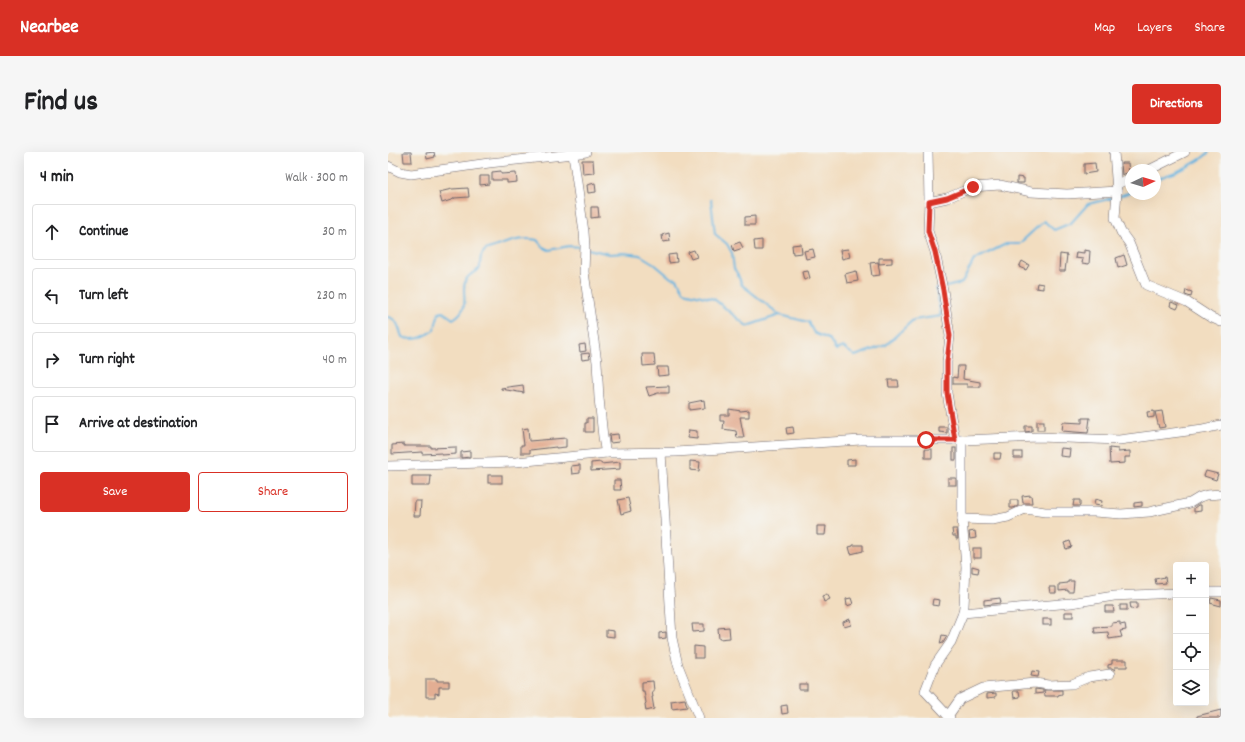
<!DOCTYPE html>
<meta charset="utf-8">
<style>
body{margin:0;font-family:Dekko,sans-serif;background:#f6f6f6;color:#202124}
.controls{position:absolute;right:12px;bottom:12px;display:grid;overflow:hidden;border-radius:4px;box-shadow:0 4px 16px #0002}
.controls button{width:36px;height:36px;display:grid;place-items:center;padding:0;border:0;border-bottom:1px solid #e0e0e0;background:#fff;color:#202124;font:20px sans-serif}
.compass{position:absolute;left:737px;top:12px;width:36px;height:36px;border-radius:50%;background:#fff;box-shadow:0 4px 16px #0002;rotate:86deg}
.stop{position:absolute;width:12px;height:12px;margin:-9px;border:3px solid #d93025;border-radius:50%;background:#fff}
.stop.end{background:#d93025;border-color:#fff;box-shadow:0 1px 4px #0008}
.list{margin:0;padding:0;list-style:none}
h2{display:flex;justify-content:space-between;align-items:center;height:52px;margin:0;padding:0 16px;font-size:17px}
h2 small{font-size:13px;font-weight:400;color:#757577}
.list li{display:grid;grid-template-columns:26px 1fr auto;gap:12px;align-items:center;box-sizing:border-box;height:56px;margin:0 8px 8px;padding:0 8px;border:1px solid #e0e0e0;border-radius:4px}
.list b{display:block;font-size:15px;white-space:nowrap}
.list em{font-size:13px;font-style:normal;color:#757577}
.actions{display:flex;gap:8px;padding:12px 16px}
.actions a{flex:1;padding:9px 0;border:1px solid #d93025;border-radius:4px;text-align:center;font-size:14px;color:#d93025}
.actions .main{background:#d93025;color:#fff}
.icon{flex:none;width:22px;height:22px;fill:none;stroke:currentColor;stroke-width:2;stroke-linecap:round;stroke-linejoin:round}
.map{position:relative;flex:none;width:833px;height:566px;overflow:hidden;border-radius:4px}
header{display:flex;align-items:center;gap:24px;box-sizing:border-box;height:56px;padding:0 20px;background:#d93025;color:#fff}
header strong{font-size:19px}
nav{display:flex;gap:22px;margin-inline-start:auto;font-size:14px}
.intro{display:flex;align-items:center;justify-content:space-between;box-sizing:border-box;height:96px;padding:0 24px}
h1{margin:0;font-size:28px}
.button{padding:10px 18px;border-radius:4px;background:#d93025;color:#fff;font-size:14px;font-weight:700}
main{display:flex;gap:24px;padding:0 24px}
aside{flex:1;background:#fff;border-radius:4px;box-shadow:0 4px 16px #0002}
.map>svg:first-child{display:block}
</style>
<header>
<strong>Nearbee</strong>
<nav><a>Map</a><a>Layers</a><a>Share</a></nav>
</header>
<div class="intro"><h1>Find us</h1><a class="button">Directions</a></div>
<main>
<aside>
<h2>4 min<small>Walk · 300 m</small></h2>
<ul class="list">
<li><svg class="icon" aria-label="ahead" viewBox="0 0 24 24"><path d="M12 20V5M6 11l6-6 6 6"/></svg><div><b>Continue</b></div><em>30 m</em></li>
<li><svg class="icon" aria-label="left" viewBox="0 0 24 24"><path d="M17 20v-9H6M10 6l-5 5 5 5"/></svg><div><b>Turn left</b></div><em>230 m</em></li>
<li><svg class="icon" aria-label="right" viewBox="0 0 24 24"><path d="M7 20v-9h11M14 6l5 5-5 5"/></svg><div><b>Turn right</b></div><em>40 m</em></li>
<li><svg class="icon" aria-label="arrive" viewBox="0 0 24 24"><path d="M6 21V4h12l-3 4 3 4H6"/></svg><div><b>Arrive at destination</b></div></li>
</ul>
<div class="actions"><a class="main">Save</a><a>Share</a></div>
</aside>
<div class="map">
<svg width="833" height="566" viewBox="0 0 833 566">
<rect width="100%" height="100%" fill="#f6f6f2"/>
<filter id="ink" filterUnits="userSpaceOnUse"><feTurbulence type="fractalNoise" baseFrequency=".025" numOctaves="2"/><feDisplacementMap in="SourceGraphic" scale="8" xChannelSelector="R" yChannelSelector="G"/><feConvolveMatrix kernelMatrix="1 2 1 2 8 2 1 2 1" color-interpolation-filters="sRGB"/></filter>
<filter id="wash" filterUnits="userSpaceOnUse"><feTurbulence type="fractalNoise" baseFrequency=".012" numOctaves="4" result="noise"/><feDisplacementMap in="SourceGraphic" scale="16" xChannelSelector="R" yChannelSelector="G"/><feGaussianBlur stdDeviation="0.9" result="paint"/><feColorMatrix in="noise" values="0 0 0 0 0 0 0 0 0 0 0 0 0 0 0 0 0 1.4 0 .05"/><feComposite in="paint" operator="in"/></filter>
<g filter="url(#wash)">
<rect width="100%" height="100%" fill="#f2ddc0"/>
<g fill="none" stroke-linecap="round" stroke-linejoin="round">
<g stroke="#66b4e0" stroke-width="2">
<path d="M767,29C773,24 781,23 788,20C797,16 815,7 821,0"/>
<polyline points="731,44 743,40"/>
<polyline points="323,48 327,82 339,92 344,101 346,117 349,121 354,133 392,163"/>
<polyline points="200,97 222,102 236,101 252,103 265,111 283,126 289,127 296,140 326,147 359,174 392,163 420,170 426,181 442,188 448,198 455,195 467,204 498,193 525,168 553,164 548,137 552,136"/>
<polyline points="558,135 574,131 586,108 618,92 631,92 656,69 666,78 683,71 700,52 725,46"/>
<path d="M0,165C10,167 11,177 14,185C26,190 37,185 46,178L51,161L55,160L65,167C86,155 70,138 79,126C82,122 88,120 92,116C92,108 92,100 100,97C116,92 133,84 149,88L155,95L161,98L181,94L194,95"/>
</g>
</g>
<g id="blocks">
<g fill="#e3ae93">
<polygon points="15,0 23,0 24,10 16,10"/>
<polygon points="46,0 47,5 39,7 38,1"/>
<polygon points="194,8 205,8 206,21 195,22"/>
<polygon points="707,11 708,20 696,22 696,12"/>
<polygon points="733,11 740,11 741,20 734,23"/>
<polygon points="113,19 113,22 128,21 129,30 119,31 119,28 104,28 104,20"/>
<polygon points="92,24 101,24 101,32 92,33"/>
<polygon points="629,25 636,26 636,31 629,31"/>
<polygon points="207,31 208,40 200,41 199,33"/>
<polygon points="80,36 81,45 66,46 66,47 54,51 51,40 64,37"/>
<polygon points="203,55 210,55 211,65 203,66"/>
<polygon points="367,64 367,73 357,73 357,65"/>
<polygon points="281,81 282,89 275,90 274,83"/>
<polygon points="374,88 374,98 367,98 366,89"/>
<polygon points="352,90 355,96 346,99 344,93"/>
<polygon points="413,92 414,101 405,102 404,93"/>
<polygon points="425,97 427,105 418,107 416,99"/>
<polygon points="460,97 462,105 454,107 452,98"/>
<polygon points="306,98 309,105 303,107 300,100"/>
<polygon points="696,98 702,99 701,112 694,111 695,107 687,106 688,100 696,101"/>
<polygon points="288,102 289,110 281,111 280,103"/>
<polygon points="672,102 679,103 677,119 671,119"/>
<polygon points="736,103 739,113 730,116 728,106"/>
<polygon points="491,106 504,106 504,111 491,112"/>
<polygon points="634,109 641,113 638,118 631,115"/>
<polygon points="490,110 492,123 484,124 482,111"/>
<polygon points="420,119 422,126 416,128 414,120"/>
<polygon points="468,119 470,129 459,131 457,122"/>
<polygon points="649,131 655,132 655,137 648,136"/>
<polygon points="798,138 804,140 803,145 797,143"/>
<polygon points="783,150 791,153 789,157 782,154"/>
<polygon points="197,192 198,199 192,200 191,193"/>
<polygon points="201,201 202,207 194,208 193,202"/>
<polygon points="254,202 266,202 267,213 255,214"/>
<polygon points="570,214 576,214 575,227 592,230 592,235 579,235 579,232 565,232 565,225 569,226"/>
<polygon points="269,215 280,215 281,223 270,224"/>
<polygon points="500,228 510,228 511,235 501,235"/>
<polygon points="135,233 136,241 113,237 113,236"/>
<polygon points="281,234 281,241 270,241 261,244 258,235"/>
<polygon points="316,248 317,256 301,258 301,251"/>
<polygon points="341,257 353,259 361,258 361,265 352,265 356,286 349,286 348,279 335,277 336,269 332,269 332,263 341,263"/>
<polygon points="766,259 766,265 760,266 759,260"/>
<polygon points="774,259 777,275 771,276 767,260"/>
<polygon points="199,266 205,266 205,280 197,280 197,271 199,271"/>
<polygon points="694,266 702,266 700,281 674,279 675,270 694,271"/>
<rect x="649" y="269" width="7" height="9"/>
<polygon points="637,274 644,274 644,279 637,280"/>
<polygon points="405,275 406,281 399,282 398,276"/>
<polygon points="551,275 559,275 559,281 551,280"/>
<polygon points="140,276 141,289 178,286 178,295 168,296 168,295 142,298 142,301 133,301 133,293 136,293 134,277"/>
<polygon points="301,278 309,279 309,287 300,286"/>
<polygon points="230,282 231,290 222,291 221,283"/>
<polygon points="16,292 16,294 43,294 43,296 68,295 68,302 54,303 54,301 34,302 34,300 4,302 4,293"/>
<rect x="565" y="296" width="3" height="12"/>
<polygon points="673,296 682,297 681,305 672,304"/>
<polygon points="721,296 730,297 730,300 742,299 742,305 737,305 737,311 722,312"/>
<rect x="537" y="297" width="7" height="9"/>
<polygon points="82,299 82,305 73,306 73,300"/>
<rect x="626" y="300" width="8" height="6"/>
<polygon points="606,301 613,301 612,307 606,307"/>
<polygon points="467,307 467,313 459,313 459,308"/>
<polygon points="302,309 312,310 311,319 302,318"/>
<polygon points="213,310 213,312 232,310 232,317 203,319 203,311"/>
<polygon points="192,313 192,321 184,322 183,314"/>
<polygon points="818,319 830,322 828,328 816,324"/>
<rect x="100" y="323" width="14" height="8"/>
<polygon points="24,324 43,324 42,334 24,334"/>
<rect x="560" y="326" width="8" height="7"/>
<polygon points="226,328 232,328 233,338 226,338"/>
<polygon points="643,343 644,351 635,351 634,344"/>
<polygon points="240,346 243,359 233,362 230,348"/>
<polygon points="707,347 714,349 713,354 706,353"/>
<polygon points="622,348 630,348 630,354 625,356 622,356"/>
<polygon points="686,348 692,348 692,354 685,354"/>
<polygon points="27,349 33,349 32,364 26,364"/>
<polygon points="754,350 754,354 746,355 746,351"/>
<polygon points="810,353 813,353 813,359 806,360 806,356"/>
<polygon points="429,374 438,374 437,383 429,383"/>
<polygon points="564,377 569,377 570,387 568,387 568,384 565,384"/>
<polygon points="587,379 588,386 582,387 581,380"/>
<polygon points="682,389 684,395 678,397 676,391"/>
<polygon points="465,393 475,393 475,399 463,402 461,395 465,394"/>
<rect x="585" y="396" width="8" height="10"/>
<polygon points="584,414 591,416 590,421 584,420"/>
<polygon points="777,425 778,431 768,432 767,427"/>
<polygon points="680,429 686,429 685,440 680,440 680,438 671,439 671,432 680,431"/>
<polygon points="661,435 668,435 668,441 662,441"/>
<polygon points="439,442 442,447 436,450 434,444"/>
<polygon points="463,446 465,452 459,454 458,447"/>
<polygon points="612,446 613,451 596,453 596,448"/>
<polygon points="823,446 833,448 833,454 822,451"/>
<polygon points="545,447 552,448 551,454 544,453"/>
<polygon points="742,451 749,451 749,456 743,457"/>
<rect x="732" y="453" width="7" height="5"/>
<polygon points="717,454 725,454 726,460 717,460"/>
<rect x="677" y="460" width="8" height="5"/>
<polygon points="462,467 463,473 456,475 455,470"/>
<rect x="655" y="467" width="8" height="6"/>
<polygon points="732,470 732,473 737,472 738,478 732,479 734,485 721,487 720,480 707,481 706,475 724,474 724,471"/>
<polygon points="304,472 316,472 316,479 305,480"/>
<polygon points="341,475 342,486 331,487 330,476"/>
<polygon points="218,478 226,479 226,485 218,484"/>
<polygon points="278,480 278,486 271,487 271,481"/>
<polygon points="554,483 559,484 555,491 552,492"/>
<polygon points="306,494 315,495 315,506 306,506"/>
<polygon points="724,508 739,508 739,515 727,515 727,518 724,516 720,516 720,513 724,512"/>
<polygon points="644,519 651,520 650,525 643,524"/>
<polygon points="38,527 49,527 49,529 61,529 61,535 51,535 51,542 47,541 47,545 38,545"/>
<polygon points="265,529 266,539 264,539 265,545 264,545 266,557 258,559 257,552 258,551 256,539 254,539 254,530"/>
<rect x="411" y="532" width="8" height="6"/>
<polygon points="647,537 655,538 655,541 647,542"/>
<polygon points="656,538 674,538 674,542 670,543 670,544 657,544"/>
<polygon points="625,539 631,539 632,545 626,546"/>
<polygon points="608,541 608,545 599,546 599,542"/>
<polygon points="297,547 299,555 284,557 283,549"/>
<polygon points="399,553 400,561 394,562 393,554"/>
<polygon points="833,558 833,566 809,566 809,564"/>
</g>
</g>
</g>
<g filter="url(#ink)">
<use href="#blocks" fill-opacity="0" stroke="#6b636a" stroke-width="1"/>
<g fill="none" stroke-linecap="round" stroke-linejoin="round">
<defs>
<g id="minor">
<polyline points="540,0 541,50 540,79 547,100 555,138 562,184 559,210 559,241 567,288"/>
<polyline points="726,0 729,39 727,66 733,80 741,91 748,108 758,133 799,150 822,165 833,170"/>
<polyline points="185,2 196,80 197,94 196,120 209,210 211,246 215,285 217,297 219,301"/>
<polyline points="0,14 12,20 23,22 101,11 185,2 198,0"/>
<polyline points="761,18 797,0"/>
<polyline points="729,32 743,26"/>
<polyline points="541,50 559,46 585,35 612,33 643,40 679,42 729,39"/>
<polyline points="273,300 284,486 290,513 311,566"/>
<polyline points="0,314 128,310 219,301 288,300 473,288 574,288 651,285 731,288 815,277 833,273"/>
<polyline points="574,367 604,368 620,365 637,357 657,360 706,360 733,362 761,360 802,351 812,345 819,343 833,342"/>
<polyline points="818,440 833,440"/>
<polyline points="575,461 683,451 726,444 788,441"/>
<polyline points="560,564 572,547 595,536 647,531 660,533 684,532 701,525 722,522"/>
<polyline points="562,566 537,539 547,513 563,490 575,461 576,454 578,415 574,367 574,288"/>
</g>
</defs>
<use href="#minor" stroke="#6b636a" stroke-width="10"/>
<use href="#minor" stroke="#fff" stroke-width="9"/>
</g>
</g>
<g fill="none" stroke-linecap="round" stroke-linejoin="round" filter="url(#ink)">
<polyline stroke="#d93025" stroke-width="5" points="538,288 567,288 559,241 559,210 562,184 555,138 547,100 540,79 541,50 559,46 585,35"/>
</g>
</svg>
<div class="controls">
<button>+</button>
<button>−</button>
<button><svg class="icon" aria-label="locate" viewBox="0 0 24 24"><circle cx="12" cy="12" r="6"/><path d="M12 2v4M12 18v4M2 12h4M18 12h4"/></svg></button>
<button><svg class="icon" aria-label="layers" viewBox="0 0 24 24"><path d="M12 4l9 5-9 5-9-5zM3 14l9 5 9-5"/></svg></button>
</div>
<svg class="compass" viewBox="-18 -18 36 36"><path d="M0-13l5 13h-10z" fill="#e53935"/><path d="M0 13l5-13h-10z" fill="#757577"/></svg>
<div class="stop" style="left:538px;top:288px"></div>
<div class="stop end" style="left:585px;top:35px"></div>
</div>
</main>
